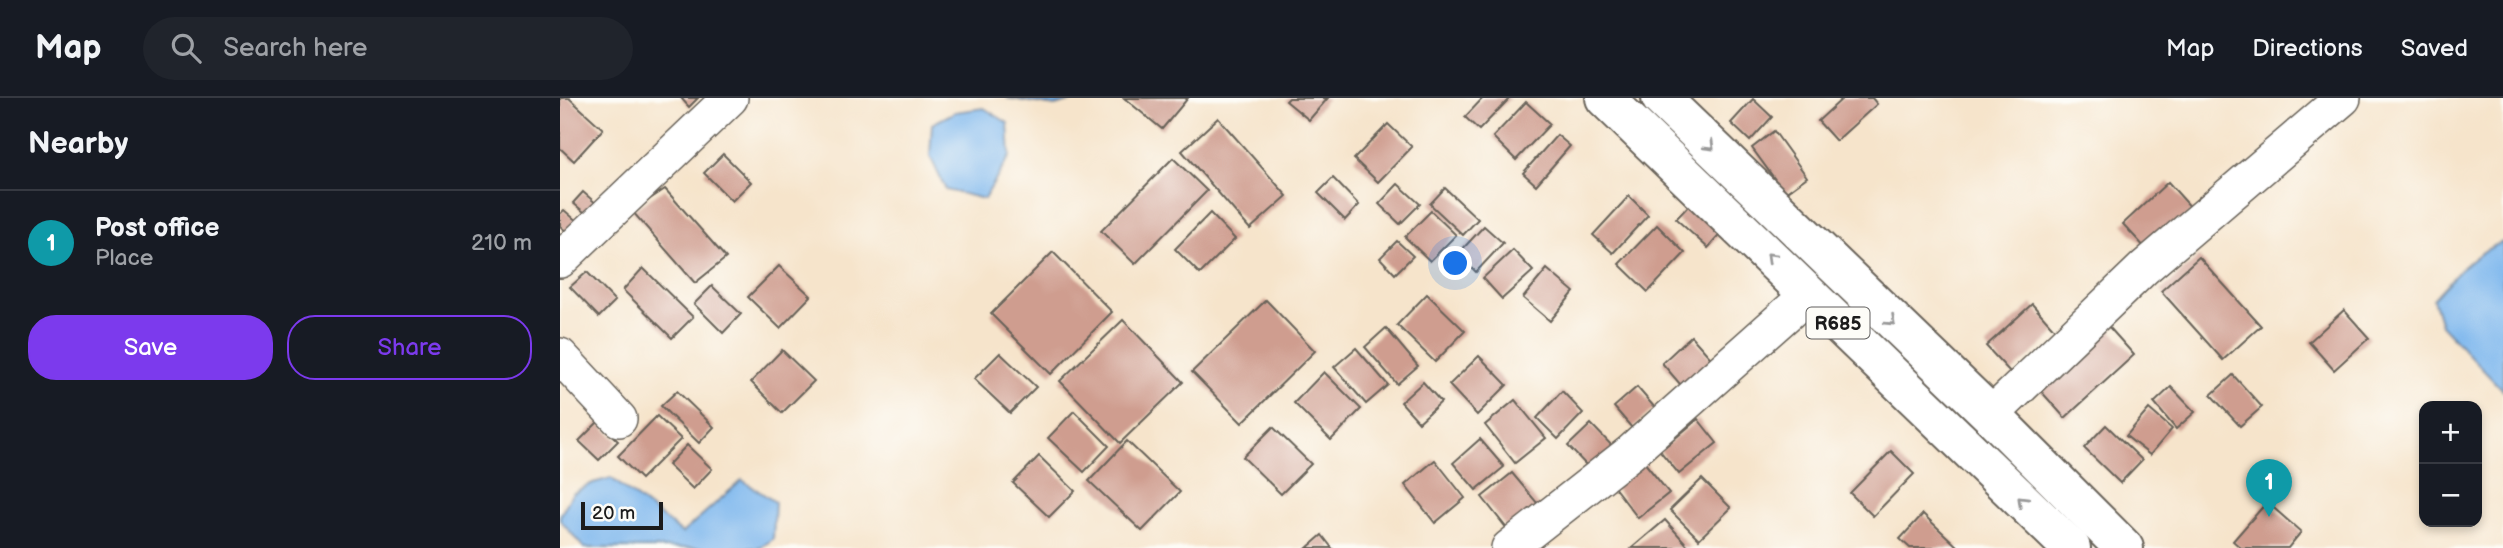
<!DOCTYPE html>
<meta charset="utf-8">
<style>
body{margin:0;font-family:"Balsamiq Sans",sans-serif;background:#20242c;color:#f1f3f6}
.controls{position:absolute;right:21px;bottom:21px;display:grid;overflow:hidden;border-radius:14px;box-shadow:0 4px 10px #0003}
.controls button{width:63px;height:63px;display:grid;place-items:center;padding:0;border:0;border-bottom:2px solid #363941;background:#171b24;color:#f1f3f6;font:35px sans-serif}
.scale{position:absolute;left:21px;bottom:18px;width:82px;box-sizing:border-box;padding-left:7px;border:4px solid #1c1c1c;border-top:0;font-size:19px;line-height:24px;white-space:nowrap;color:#1c1c1c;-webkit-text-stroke:5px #fdfcf7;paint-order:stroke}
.you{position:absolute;left:896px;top:166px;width:24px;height:24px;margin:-18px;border:5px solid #fff;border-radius:50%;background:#1a73e8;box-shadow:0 0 0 10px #1a73e833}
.badge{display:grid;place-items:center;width:46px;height:46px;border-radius:50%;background:#7c3aed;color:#fff;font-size:23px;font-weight:700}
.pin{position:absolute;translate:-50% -58px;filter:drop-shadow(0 2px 4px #0008)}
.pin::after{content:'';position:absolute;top:37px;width:24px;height:21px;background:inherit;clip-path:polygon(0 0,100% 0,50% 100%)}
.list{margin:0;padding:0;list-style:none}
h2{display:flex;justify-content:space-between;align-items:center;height:91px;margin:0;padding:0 28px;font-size:30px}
h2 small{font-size:23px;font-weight:400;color:#9ea1a6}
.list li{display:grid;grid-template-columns:46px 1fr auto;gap:21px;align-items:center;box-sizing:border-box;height:105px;padding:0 28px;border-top:2px solid #363941}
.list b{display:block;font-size:26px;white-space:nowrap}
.list p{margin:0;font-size:23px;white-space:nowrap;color:#9ea1a6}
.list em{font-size:23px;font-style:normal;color:#9ea1a6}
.actions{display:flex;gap:14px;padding:21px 28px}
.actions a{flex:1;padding:16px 0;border:2px solid #7c3aed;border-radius:28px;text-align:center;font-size:24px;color:#7c3aed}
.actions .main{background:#7c3aed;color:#fff}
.icon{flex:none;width:38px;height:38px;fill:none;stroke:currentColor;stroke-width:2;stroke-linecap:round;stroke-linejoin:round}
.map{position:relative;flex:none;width:1943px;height:450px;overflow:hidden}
header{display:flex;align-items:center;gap:42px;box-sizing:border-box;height:98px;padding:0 35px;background:#171b24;border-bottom:2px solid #363941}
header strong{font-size:33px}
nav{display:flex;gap:38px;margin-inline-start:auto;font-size:24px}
.search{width:490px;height:63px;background:#20242c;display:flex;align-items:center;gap:18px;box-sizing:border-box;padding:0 24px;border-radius:38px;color:#9ea1a6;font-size:26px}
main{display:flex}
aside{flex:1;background:#171b24}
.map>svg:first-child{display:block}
</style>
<header>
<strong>Map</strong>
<div class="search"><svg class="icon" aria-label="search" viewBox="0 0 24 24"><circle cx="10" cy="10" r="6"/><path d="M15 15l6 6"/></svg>Search here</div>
<nav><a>Map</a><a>Directions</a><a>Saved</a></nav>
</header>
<main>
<aside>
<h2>Nearby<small></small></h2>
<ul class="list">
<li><span class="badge" style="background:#0f9aa8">1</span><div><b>Post office</b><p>Place</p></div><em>210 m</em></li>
</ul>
<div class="actions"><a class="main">Save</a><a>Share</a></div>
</aside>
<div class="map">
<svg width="1943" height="450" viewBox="0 0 1943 450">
<rect width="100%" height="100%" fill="#fdfcf7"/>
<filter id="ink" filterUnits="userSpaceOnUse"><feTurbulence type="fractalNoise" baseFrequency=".0143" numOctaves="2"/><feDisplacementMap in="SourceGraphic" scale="14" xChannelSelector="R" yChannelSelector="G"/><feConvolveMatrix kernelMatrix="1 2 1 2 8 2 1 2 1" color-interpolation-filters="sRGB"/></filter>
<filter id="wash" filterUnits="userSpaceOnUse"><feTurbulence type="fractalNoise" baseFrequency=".00686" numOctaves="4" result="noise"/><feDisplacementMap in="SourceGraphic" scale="28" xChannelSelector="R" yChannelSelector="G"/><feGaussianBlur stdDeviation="1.57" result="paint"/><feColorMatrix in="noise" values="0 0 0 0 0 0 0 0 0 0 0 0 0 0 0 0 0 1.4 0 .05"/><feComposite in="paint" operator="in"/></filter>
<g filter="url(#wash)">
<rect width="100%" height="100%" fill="#f6e4cb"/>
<g fill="#7bb6ed" stroke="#4c6984" stroke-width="2">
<polygon points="446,0 523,0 495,8"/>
<polygon points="424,10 448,25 450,58 424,101 386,92 370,58 372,26 395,14"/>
<path d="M1943,144V293L1881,227L1873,201C1894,178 1913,155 1943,144Z"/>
<polygon points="51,380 122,435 182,382 215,404 213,441 200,450 24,450 0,422 0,418 12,396 33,385"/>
</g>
<g id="blocks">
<g fill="#cf9d8f">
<polygon points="0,0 9,0 43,31 14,63 0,50"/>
<polygon points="121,0 138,0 129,9"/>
<polygon points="564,0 628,0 602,31"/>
<polygon points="729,0 768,0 749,22 726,3"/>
<polygon points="923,0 950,0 919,32 905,19"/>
<polygon points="1283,0 1312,0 1317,6 1276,43 1258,23"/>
<polygon points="1193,1 1212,19 1190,43 1171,25"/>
<polygon points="966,4 990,26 956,62 933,39"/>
<polygon points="658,20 727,98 690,131 622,53"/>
<polygon points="828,26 852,49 818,84 794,61"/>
<polygon points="1214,33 1247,79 1225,95 1192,50"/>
<polygon points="997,37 1010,48 976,87 963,75"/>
<polygon points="163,56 191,84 172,103 144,75"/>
<polygon points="613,60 647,93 575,166 541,133"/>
<polygon points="773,80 799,107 785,122 758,95"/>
<polygon points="1608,84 1633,112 1588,153 1563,126"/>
<polygon points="838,86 860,106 840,126 819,106"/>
<polygon points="885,90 918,121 903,137 870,106"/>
<polygon points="105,91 166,160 135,185 72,113"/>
<polygon points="23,94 38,107 29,118 13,105"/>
<polygon points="1069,98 1088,117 1053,155 1033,137"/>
<polygon points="1134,102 1165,131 1148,150 1116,121"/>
<polygon points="4,112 19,125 9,136 0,128 0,116"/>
<polygon points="871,113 896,137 870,163 845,139"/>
<polygon points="650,115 675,141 640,176 615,151"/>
<polygon points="1097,127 1125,155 1088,194 1059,166"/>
<polygon points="924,128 943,145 916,174 898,156"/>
<polygon points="837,143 853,158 835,176 820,160"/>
<polygon points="953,152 973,173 942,201 923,180"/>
<polygon points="493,154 552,214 491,276 431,216"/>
<polygon points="1639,159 1701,228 1663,262 1601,193"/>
<polygon points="219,168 251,198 220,230 188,199"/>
<polygon points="83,170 133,219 112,240 63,192"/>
<polygon points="987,171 1014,194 990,223 963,200"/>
<polygon points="27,174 55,203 39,219 10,189"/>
<polygon points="152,188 181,216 163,235 134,206"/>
<polygon points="867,196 905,233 875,264 837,227"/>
<polygon points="706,202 755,253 682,325 632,274"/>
<polygon points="1472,206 1497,234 1451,275 1426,248"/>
<polygon points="1784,212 1809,240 1774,272 1749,244"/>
<polygon points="1541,220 1574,257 1505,320 1471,282"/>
<polygon points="563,222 623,284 560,345 500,283"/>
<polygon points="826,230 858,268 837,286 805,249"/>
<polygon points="1131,238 1156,266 1126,293 1102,265"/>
<polygon points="796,250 828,287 806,306 774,269"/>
<polygon points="222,252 254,283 222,315 191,284"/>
<polygon points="440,255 476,289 450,315 414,281"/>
<polygon points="919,258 947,287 917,317 889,287"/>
<polygon points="764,274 801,311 771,342 734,305"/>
<polygon points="1673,277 1702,309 1680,328 1651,297"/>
<polygon points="863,284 881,304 859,324 841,304"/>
<polygon points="1077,289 1095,310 1072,330 1054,309"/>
<polygon points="1611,289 1635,314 1616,331 1594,305"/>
<polygon points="117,293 154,329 139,345 101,308"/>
<polygon points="1002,293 1023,315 998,341 977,320"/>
<polygon points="955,302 986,340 955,365 925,327"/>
<polygon points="1589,311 1612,331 1590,357 1566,338"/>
<polygon points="514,313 549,348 524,374 488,340"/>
<polygon points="97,318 121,341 81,381 58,358"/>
<polygon points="1138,321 1157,345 1119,376 1100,353"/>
<polygon points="38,324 58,343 39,362 19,343"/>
<polygon points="1031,326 1055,351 1032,373 1008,348"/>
<polygon points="1546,327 1582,362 1560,385 1524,350"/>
<polygon points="713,329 751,366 721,396 683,359"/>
<polygon points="920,341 944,369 916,392 893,365"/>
<polygon points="567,343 620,394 582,433 529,383"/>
<polygon points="127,347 152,371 133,391 108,367"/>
<polygon points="1331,353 1354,376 1313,418 1290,395"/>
<polygon points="479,358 515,393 489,419 453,385"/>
<polygon points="875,362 905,400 875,425 845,387"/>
<polygon points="1084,364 1109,395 1078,420 1054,389"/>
<polygon points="952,375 983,412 952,437 922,399"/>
<polygon points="1142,381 1171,410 1139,441 1110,412"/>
<polygon points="1707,404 1741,434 1728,450 1681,450 1673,443"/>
<polygon points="1363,416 1399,450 1350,450 1340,441"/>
<polygon points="1105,422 1130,450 1072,450"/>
<polygon points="762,437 772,450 747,450"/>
</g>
</g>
</g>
<g filter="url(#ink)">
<use href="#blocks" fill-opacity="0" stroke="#686259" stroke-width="2"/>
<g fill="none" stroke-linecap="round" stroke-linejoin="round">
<defs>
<g id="minor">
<polyline points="0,162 170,0"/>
<polyline points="0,258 59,321"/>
<polyline points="1431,317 1584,170 1783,0"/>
<polyline points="949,450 1070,355 1249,196"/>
</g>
<g id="major">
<polyline points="1045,0 1511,450"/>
<polyline points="1101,0 1431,317 1564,450"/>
</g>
</defs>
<use href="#minor" stroke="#686259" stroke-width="38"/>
<use href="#major" stroke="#686259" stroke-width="42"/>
<use href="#minor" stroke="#fff" stroke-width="35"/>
<use href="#major" stroke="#fff" stroke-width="38"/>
</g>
<defs><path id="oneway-chevron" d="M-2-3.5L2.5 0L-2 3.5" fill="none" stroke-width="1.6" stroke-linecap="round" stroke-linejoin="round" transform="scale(1.75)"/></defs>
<g stroke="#999">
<use href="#oneway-chevron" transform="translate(1150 48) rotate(44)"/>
<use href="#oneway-chevron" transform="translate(1211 159) rotate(-136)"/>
<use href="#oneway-chevron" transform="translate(1331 223) rotate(43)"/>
<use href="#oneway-chevron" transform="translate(1462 403) rotate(-136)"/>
</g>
</g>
<g text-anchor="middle" stroke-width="5" stroke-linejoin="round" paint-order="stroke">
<rect fill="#fdfcf7" stroke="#605f5e" stroke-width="2" x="1246.5" y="209.5" width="63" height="31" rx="5"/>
<g font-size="19" font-weight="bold" fill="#1c1c1c">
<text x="1278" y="232">R685</text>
</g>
</g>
</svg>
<div class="controls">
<button>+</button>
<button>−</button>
</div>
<div class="scale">20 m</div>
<div class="you"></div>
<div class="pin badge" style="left:1709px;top:419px;background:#0f9aa8">1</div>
</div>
</main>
